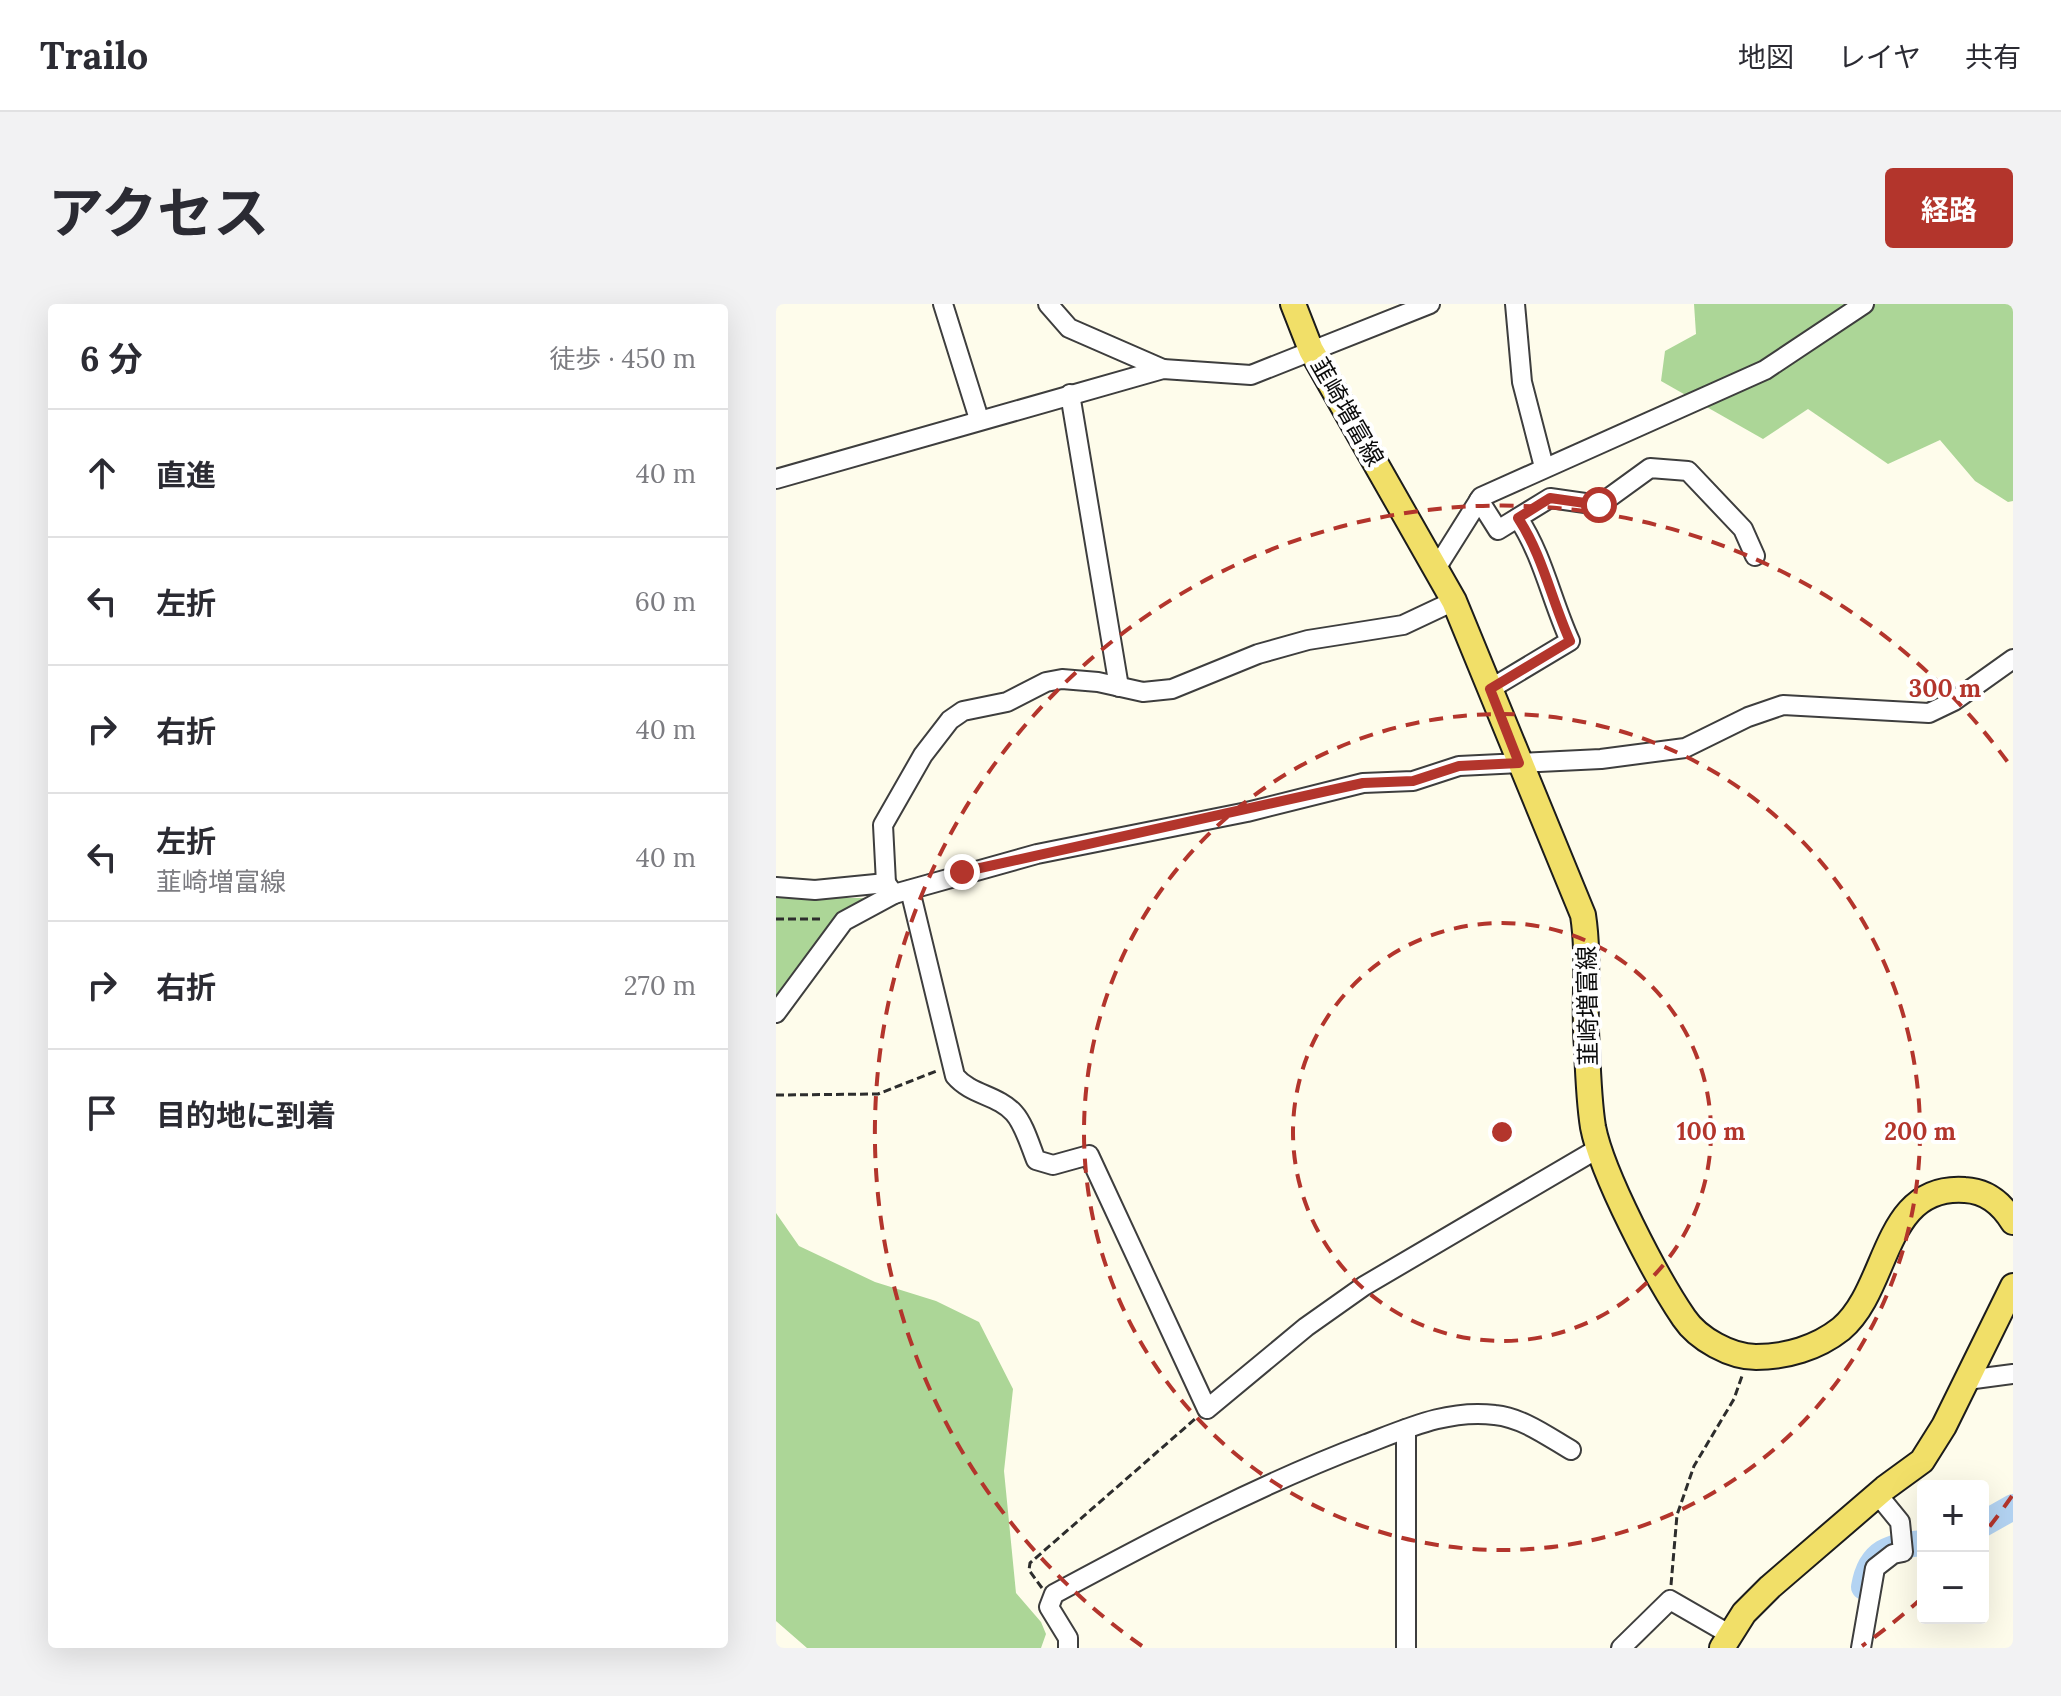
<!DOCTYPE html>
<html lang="ja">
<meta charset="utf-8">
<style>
body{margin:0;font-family:Lora,"Noto Sans JP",serif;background:#f2f2f3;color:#2b2b33}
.controls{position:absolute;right:24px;bottom:24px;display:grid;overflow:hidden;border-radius:8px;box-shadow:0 8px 32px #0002}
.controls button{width:72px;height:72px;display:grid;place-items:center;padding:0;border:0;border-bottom:2px solid #e1e1e2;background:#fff;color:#2b2b33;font:40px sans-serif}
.stop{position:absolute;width:24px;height:24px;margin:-18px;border:6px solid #b3352c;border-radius:50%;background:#fff}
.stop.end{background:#b3352c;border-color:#fff;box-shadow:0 2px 8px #0008}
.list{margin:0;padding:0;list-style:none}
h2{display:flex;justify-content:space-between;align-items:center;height:104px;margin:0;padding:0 32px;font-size:34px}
h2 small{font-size:26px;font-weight:400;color:#7c7c81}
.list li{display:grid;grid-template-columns:52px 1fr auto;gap:24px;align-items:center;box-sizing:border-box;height:128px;padding:0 32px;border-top:2px solid #e1e1e2}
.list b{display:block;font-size:30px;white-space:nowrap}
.list p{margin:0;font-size:26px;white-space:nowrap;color:#7c7c81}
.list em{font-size:26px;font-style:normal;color:#7c7c81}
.icon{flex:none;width:44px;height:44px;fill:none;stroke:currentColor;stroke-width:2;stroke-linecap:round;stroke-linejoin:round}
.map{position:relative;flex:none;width:1237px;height:1344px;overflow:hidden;border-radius:8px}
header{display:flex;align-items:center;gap:48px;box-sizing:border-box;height:112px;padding:0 40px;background:#fff;border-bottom:2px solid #e1e1e2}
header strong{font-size:38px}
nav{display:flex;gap:44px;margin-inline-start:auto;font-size:28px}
.intro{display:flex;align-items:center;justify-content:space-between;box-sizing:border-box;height:192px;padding:0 48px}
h1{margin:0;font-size:56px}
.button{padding:20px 36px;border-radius:8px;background:#b3352c;color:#fff;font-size:28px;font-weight:700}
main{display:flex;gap:48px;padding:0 48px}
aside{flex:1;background:#fff;border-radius:8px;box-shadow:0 8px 32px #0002}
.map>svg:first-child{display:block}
</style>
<header>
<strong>Trailo</strong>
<nav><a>地図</a><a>レイヤ</a><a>共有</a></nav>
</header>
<div class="intro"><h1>アクセス</h1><a class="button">経路</a></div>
<main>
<aside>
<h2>6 分<small>徒歩 · 450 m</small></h2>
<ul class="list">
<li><svg class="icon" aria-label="ahead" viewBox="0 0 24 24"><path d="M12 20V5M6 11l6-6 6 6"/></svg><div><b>直進</b></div><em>40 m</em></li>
<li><svg class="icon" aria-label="left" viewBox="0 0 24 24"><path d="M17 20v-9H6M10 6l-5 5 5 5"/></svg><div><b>左折</b></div><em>60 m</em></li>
<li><svg class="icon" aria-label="right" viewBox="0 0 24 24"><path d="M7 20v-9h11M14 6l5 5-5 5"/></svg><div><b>右折</b></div><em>40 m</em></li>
<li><svg class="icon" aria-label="left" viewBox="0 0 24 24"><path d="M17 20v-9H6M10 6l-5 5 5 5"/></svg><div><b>左折</b><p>韮崎増富線</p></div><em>40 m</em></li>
<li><svg class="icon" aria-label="right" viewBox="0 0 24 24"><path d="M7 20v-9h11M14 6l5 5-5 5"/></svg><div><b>右折</b></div><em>270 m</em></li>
<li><svg class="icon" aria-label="arrive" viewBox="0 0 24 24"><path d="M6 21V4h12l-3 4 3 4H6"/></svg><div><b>目的地に到着</b></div></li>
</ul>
</aside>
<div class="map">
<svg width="1237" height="1344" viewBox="0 0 1237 1344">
<rect width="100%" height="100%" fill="#fefceb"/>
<g fill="#acd697">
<polygon points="918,0 1237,0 1237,197 1232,198 1199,177 1164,136 1112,160 1032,105 987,135 885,77 889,47 920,30"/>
<polygon points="0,594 89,594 8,685 0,705"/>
<polygon points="0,909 23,942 99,978 160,997 203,1018 237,1085 228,1167 240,1289 265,1318 270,1330 265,1344 31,1344 0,1317"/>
</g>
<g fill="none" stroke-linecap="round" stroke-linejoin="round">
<g stroke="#b3d3f2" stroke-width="26">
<polyline points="1207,1220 1237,1203"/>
<path d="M1088,1283C1094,1247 1114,1242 1147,1239"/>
</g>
<defs>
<g id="minor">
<polyline points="167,0 203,115"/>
<polyline points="272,0 293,24 387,65"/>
<polyline points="739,0 746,78 768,163"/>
<polyline points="294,90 343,383"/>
<polyline points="0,175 387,65 475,71 654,0"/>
<polyline points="703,196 722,226 774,194 823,201 874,164 912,167 967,225 979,252"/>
<polyline points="661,263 705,193 989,66 1088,0"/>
<path d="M714,385L794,337C775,295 767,252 742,214"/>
<polyline points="110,579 107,521 147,451 174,416 187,407 231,398 270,378 286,375 322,378 367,388 396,385 482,350 532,336 627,321 678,297"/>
<polyline points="0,583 39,586 110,579 118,590 261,550 471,508 587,479 637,477 683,462 825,455 909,444 972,413 1007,401 1153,409 1178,397 1237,355"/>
<path d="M134,586L179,772C195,791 222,791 238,809C248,820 254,841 260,856L277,861L313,851L431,1105L530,1023L588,982L823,844"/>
<polyline points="0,709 68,617 118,590"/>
<polyline points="1191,1076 1237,1070"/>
<polyline points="630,1125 630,1344"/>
<path d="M292,1344V1334L273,1303L278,1290C380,1235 482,1181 590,1140C632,1124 673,1105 719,1111C747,1114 771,1132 795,1146"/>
<polyline points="845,1344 894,1296 953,1330"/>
<polyline points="1085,1344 1099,1264 1117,1250 1127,1248 1124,1218 1102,1191"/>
</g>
<g id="major">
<path d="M517,0L535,46L678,297L807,611C814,656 807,700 811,744C812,770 813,798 817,823C826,870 880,973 908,1014C922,1035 955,1053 980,1053C1010,1053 1041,1044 1065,1025C1114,984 1106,880 1189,886C1211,887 1226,900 1237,918"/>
<polyline points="946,1344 968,1309 994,1283 1109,1184 1146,1157 1168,1122 1237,982"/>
</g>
</defs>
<use href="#minor" stroke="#3e3e3e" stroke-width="22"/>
<use href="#major" stroke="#1c1c1c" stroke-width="28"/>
<g stroke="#2d2d2d" stroke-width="3" stroke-dasharray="8 4" stroke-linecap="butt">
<polyline points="0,615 48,615"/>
<polyline points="0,791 102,790 163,766"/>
<polyline points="895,1281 901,1211 918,1162 958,1095 966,1072"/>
<polyline points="266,1284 253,1266 254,1259 419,1115"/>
</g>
<use href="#minor" stroke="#fff" stroke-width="18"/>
<use href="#major" stroke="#f1df68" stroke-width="24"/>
</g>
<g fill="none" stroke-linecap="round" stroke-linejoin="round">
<path stroke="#b3352c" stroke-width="10" d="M186,568L587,479L637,477L683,462L743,459L714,385L794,337C775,295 767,252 742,214L774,194L823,201"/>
</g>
<g fill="none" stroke="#b3352c" stroke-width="4" stroke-dasharray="14 10">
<circle cx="726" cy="828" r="209"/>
<circle cx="726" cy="828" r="418"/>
<path d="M1236 1192A627 627 0 0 1 1210 1227M1146 1294A627 627 0 0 1 1086 1342M366 1342A627 627 0 1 1 1236 464"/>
</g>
<g text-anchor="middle" stroke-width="8" stroke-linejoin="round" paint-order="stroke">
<g font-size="24" fill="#0b0b0b" stroke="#fff">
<text transform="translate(571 108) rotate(60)" y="8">韮崎増富線</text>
<text transform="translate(812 702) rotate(-91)" y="8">韮崎増富線</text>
</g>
</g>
<circle cx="726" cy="828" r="12" fill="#b3352c" stroke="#fff" stroke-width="4"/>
<g font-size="24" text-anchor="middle" font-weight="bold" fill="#b3352c" stroke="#fff" stroke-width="8" stroke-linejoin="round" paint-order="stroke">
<text x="1169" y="393">300 m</text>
<text x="935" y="836">100 m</text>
<text x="1144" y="836">200 m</text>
</g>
</svg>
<div class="controls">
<button>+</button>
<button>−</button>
</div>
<div class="stop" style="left:823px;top:201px"></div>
<div class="stop end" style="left:186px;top:568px"></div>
</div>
</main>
